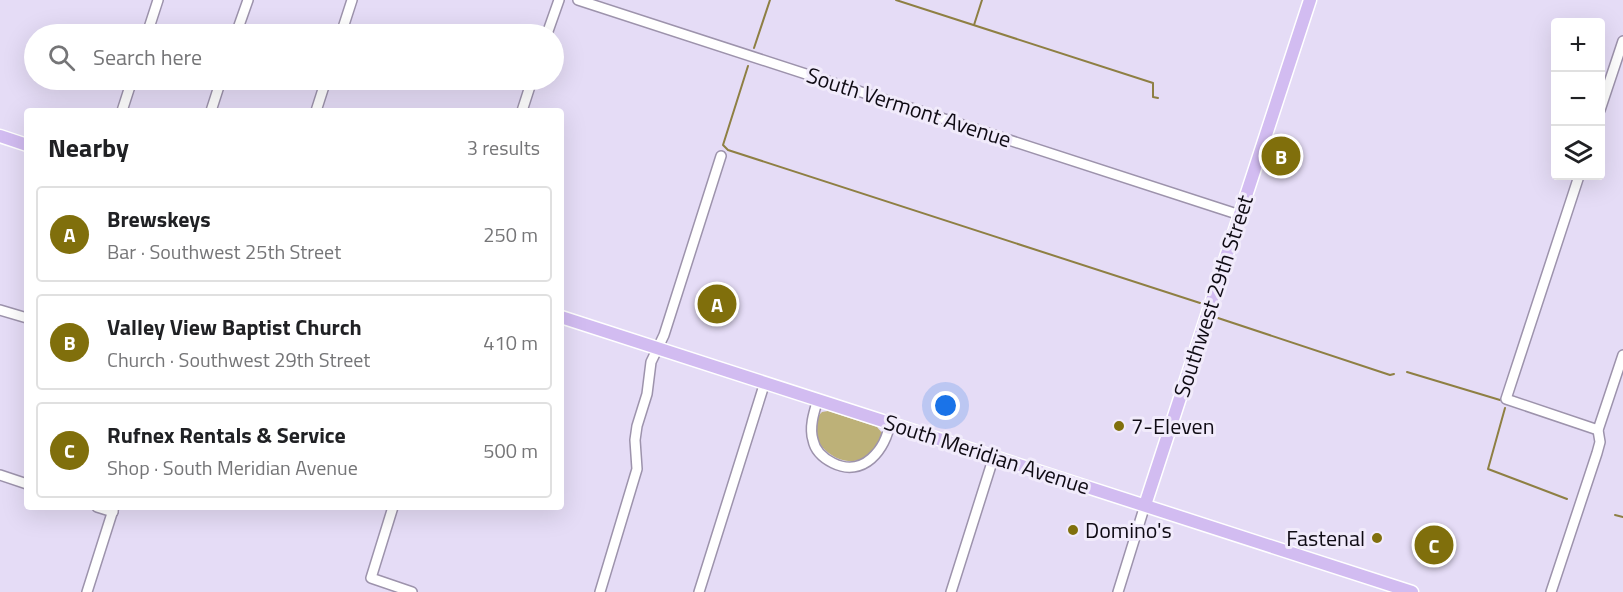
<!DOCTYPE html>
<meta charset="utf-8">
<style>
body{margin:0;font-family:"Titillium Web",sans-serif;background:#f2f2f2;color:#202124}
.controls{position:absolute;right:18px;top:18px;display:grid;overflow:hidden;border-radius:6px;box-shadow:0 6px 24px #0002}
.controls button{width:54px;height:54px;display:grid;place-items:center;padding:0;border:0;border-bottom:2px solid #e0e0e0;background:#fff;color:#202124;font:30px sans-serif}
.you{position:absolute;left:946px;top:406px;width:21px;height:21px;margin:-15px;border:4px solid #fff;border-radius:50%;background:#1a73e8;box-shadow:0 0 0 9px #1a73e833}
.badge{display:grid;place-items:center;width:39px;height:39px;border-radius:50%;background:#806f0c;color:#fff;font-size:20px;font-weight:700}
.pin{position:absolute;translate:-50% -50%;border:3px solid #fff;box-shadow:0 2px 6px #0006}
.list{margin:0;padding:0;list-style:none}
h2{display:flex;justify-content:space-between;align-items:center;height:78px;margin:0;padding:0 24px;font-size:26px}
h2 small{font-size:20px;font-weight:400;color:#757577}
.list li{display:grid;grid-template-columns:39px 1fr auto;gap:18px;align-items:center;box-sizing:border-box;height:96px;margin:0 12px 12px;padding:0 12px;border:2px solid #e0e0e0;border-radius:6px}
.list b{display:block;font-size:22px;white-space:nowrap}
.list p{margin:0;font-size:20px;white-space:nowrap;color:#757577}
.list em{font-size:20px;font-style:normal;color:#757577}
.icon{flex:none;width:33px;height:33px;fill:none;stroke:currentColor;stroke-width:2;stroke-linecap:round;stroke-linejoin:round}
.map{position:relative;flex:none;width:1623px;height:592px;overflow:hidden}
.search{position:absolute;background:#fff;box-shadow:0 6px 24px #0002;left:24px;top:24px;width:540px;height:66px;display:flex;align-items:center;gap:15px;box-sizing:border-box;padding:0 21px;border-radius:33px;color:#757577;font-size:22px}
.panel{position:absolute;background:#fff;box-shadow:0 6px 24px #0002;left:24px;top:108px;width:540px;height:402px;border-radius:6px}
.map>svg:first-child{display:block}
</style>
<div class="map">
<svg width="1623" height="592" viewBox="0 0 1623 592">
<rect width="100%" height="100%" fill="#e5dcf6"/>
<path fill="#bdb178" d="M828,411L877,427L883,434C882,441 878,445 873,450C847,482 796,437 822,412Z"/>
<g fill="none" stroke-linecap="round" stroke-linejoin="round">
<g stroke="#8e7f43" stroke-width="2">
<polyline points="896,0 1153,83 1153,97 1158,98"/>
<polyline points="974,25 982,0"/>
<polyline points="754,48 770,0"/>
<polyline points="748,66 723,145 728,150 1200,303"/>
<polyline points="1218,318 1390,375 1394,374"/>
<polyline points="1407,372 1500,400"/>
<polyline points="1505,408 1488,469 1567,499"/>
<polyline points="1615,515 1623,517"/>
</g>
<defs>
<g id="minor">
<polyline points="578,0 1240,215"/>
<polyline points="147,34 158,0"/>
<polyline points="236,34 248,0"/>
<polyline points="341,34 352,0"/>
<polyline points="547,34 559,0"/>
<polyline points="1600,110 1623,41"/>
<polyline points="122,111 132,80"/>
<polyline points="211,111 221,80"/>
<polyline points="316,111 326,80"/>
<polyline points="522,111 532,80"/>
<polyline points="1579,176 1506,399 1598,430"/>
<polyline points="0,310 27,318"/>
<path d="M818,399C814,412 809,427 813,440C815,451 823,458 833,463C863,478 886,450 890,422"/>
<polyline points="0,475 27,484"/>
<polyline points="97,507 113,512"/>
<polyline points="393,507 371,578 412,592"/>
<polyline points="87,592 114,507"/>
<polyline points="600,592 637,469 635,440 637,426 647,394 651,362 664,335 721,156"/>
<polyline points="699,592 765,382"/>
<polyline points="951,592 994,456"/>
<polyline points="1118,592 1145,505"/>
<polyline points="1551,592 1597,453 1600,442 1598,430 1623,355"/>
</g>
<g id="major">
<polyline points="0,136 27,145"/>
<polyline points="561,317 1412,592"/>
<polyline points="1145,505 1310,0"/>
</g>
</defs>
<use href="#minor" stroke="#9d93ac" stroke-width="12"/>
<use href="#major" stroke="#fff" stroke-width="15"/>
<use href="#minor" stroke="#fff" stroke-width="9"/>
<use href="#major" stroke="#d2bcf1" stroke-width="12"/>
</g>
<g fill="#806f0c" stroke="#f1ebfb" stroke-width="2">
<circle cx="1119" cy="426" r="6"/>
<circle cx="1073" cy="530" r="6"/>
<circle cx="1377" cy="538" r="6"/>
</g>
<g text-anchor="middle" stroke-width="6" stroke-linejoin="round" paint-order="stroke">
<g font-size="22" fill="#0f0b14" stroke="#f1ebfb">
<text transform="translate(909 107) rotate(18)" y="8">South Vermont Avenue</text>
<text transform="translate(1213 296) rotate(-72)" y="8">Southwest 29th Street</text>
<text transform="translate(987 454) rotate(18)" y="8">South Meridian Avenue</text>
</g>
<g font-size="22" fill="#0f0b14" stroke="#f1ebfb" text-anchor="start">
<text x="1131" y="434">7-Eleven</text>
<text x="1085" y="538">Domino's</text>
<text x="1365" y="546" text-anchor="end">Fastenal</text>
</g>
</g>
</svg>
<div class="controls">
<button>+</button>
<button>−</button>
<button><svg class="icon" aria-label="layers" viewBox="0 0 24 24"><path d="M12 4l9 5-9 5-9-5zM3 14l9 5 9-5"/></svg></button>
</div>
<div class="you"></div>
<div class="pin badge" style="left:717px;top:304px">A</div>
<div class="pin badge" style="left:1281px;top:156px">B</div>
<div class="pin badge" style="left:1434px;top:545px">C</div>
<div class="search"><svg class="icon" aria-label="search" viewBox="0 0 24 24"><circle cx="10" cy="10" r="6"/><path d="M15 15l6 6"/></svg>Search here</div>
<section class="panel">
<h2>Nearby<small>3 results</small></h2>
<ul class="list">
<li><span class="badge">A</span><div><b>Brewskeys</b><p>Bar · Southwest 25th Street</p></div><em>250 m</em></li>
<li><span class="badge">B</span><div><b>Valley View Baptist Church</b><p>Church · Southwest 29th Street</p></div><em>410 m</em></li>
<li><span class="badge">C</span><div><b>Rufnex Rentals &amp; Service</b><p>Shop · South Meridian Avenue</p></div><em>500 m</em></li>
</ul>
</section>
</div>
